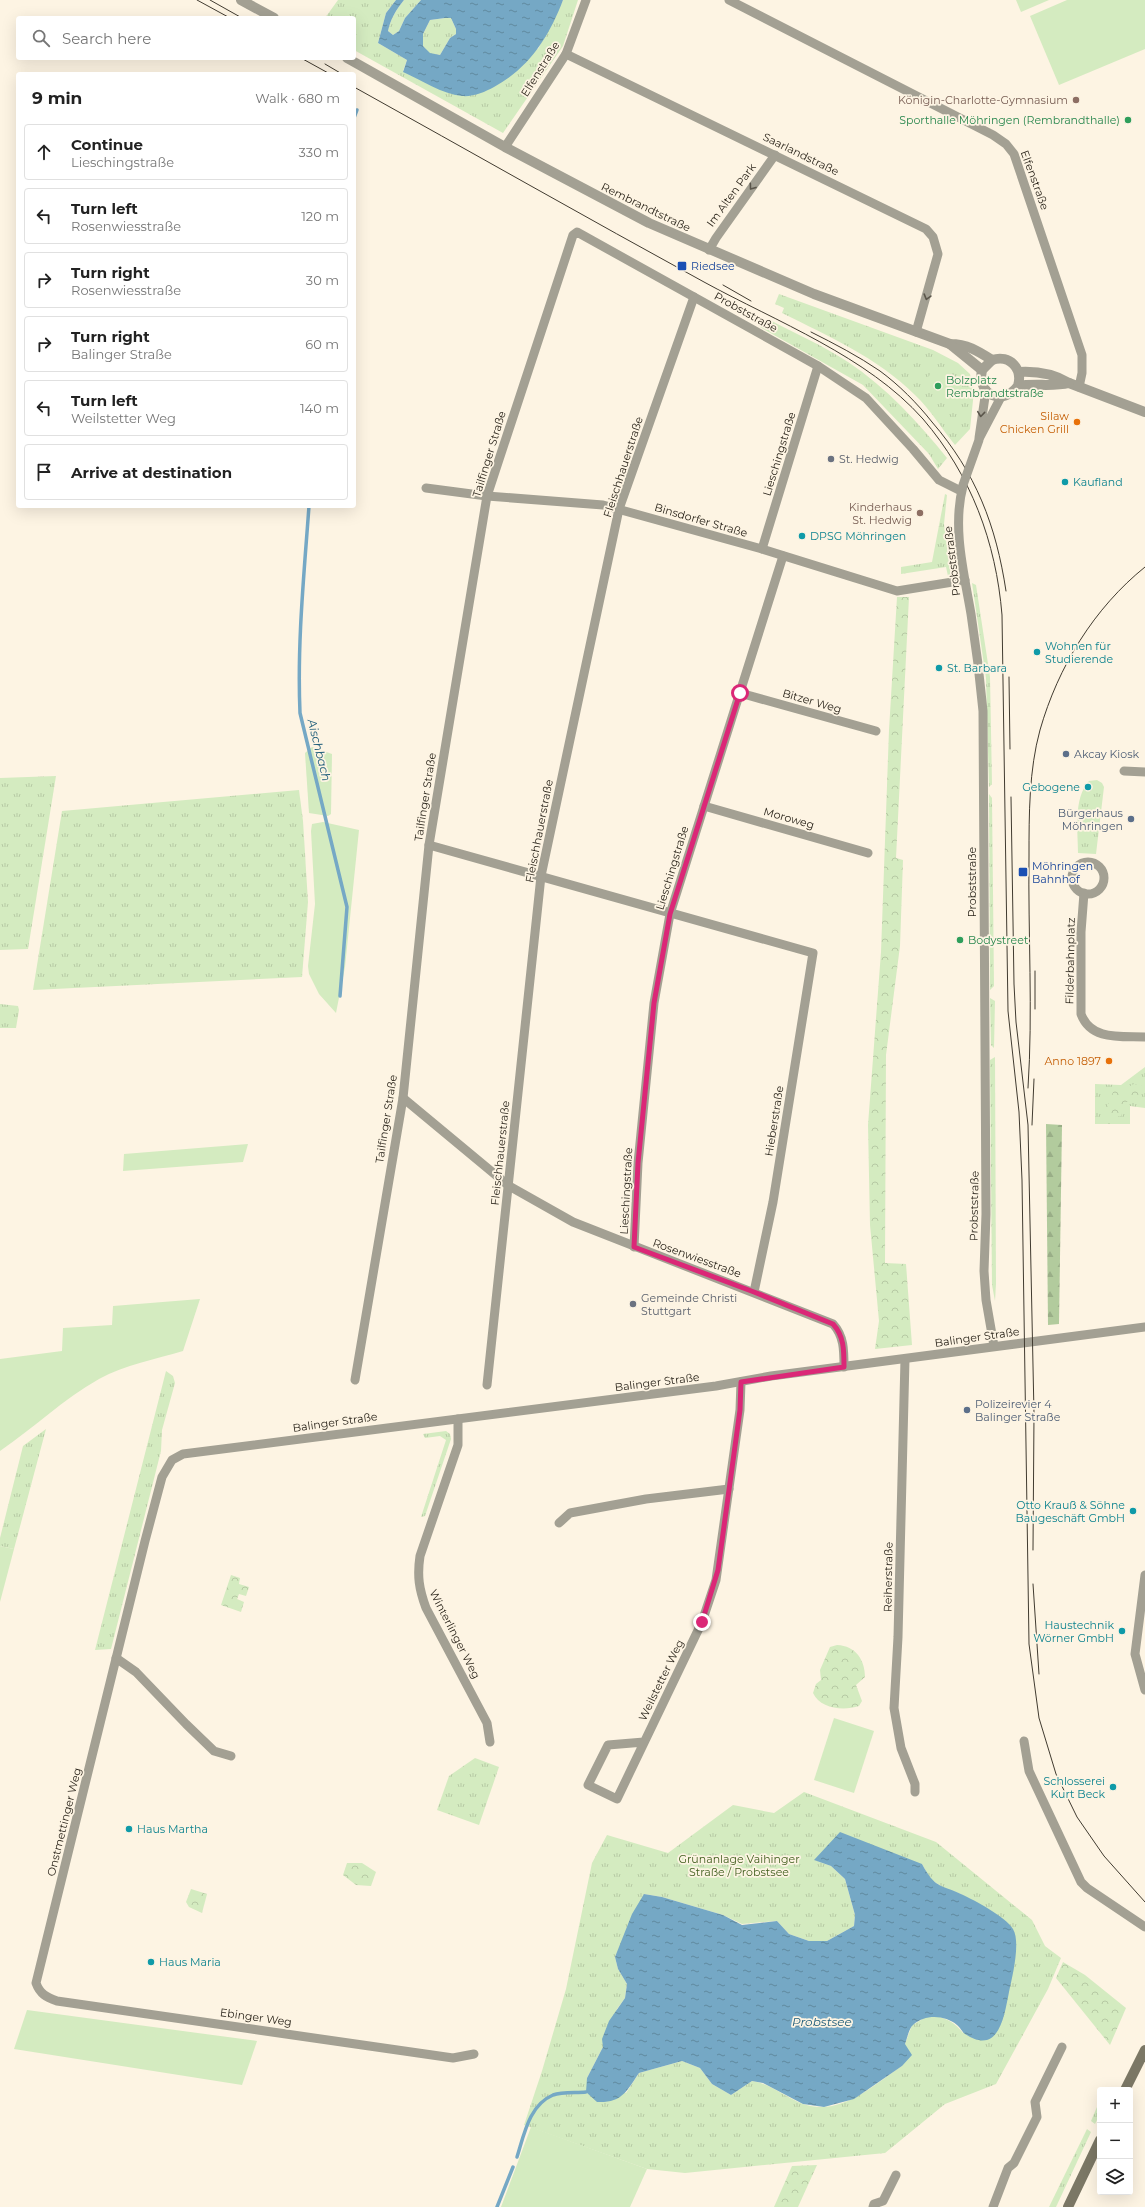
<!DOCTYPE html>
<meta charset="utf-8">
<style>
body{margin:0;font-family:Montserrat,sans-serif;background:#f6f6f6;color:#222}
.controls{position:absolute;right:12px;bottom:12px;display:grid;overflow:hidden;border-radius:4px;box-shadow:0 4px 16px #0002}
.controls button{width:36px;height:36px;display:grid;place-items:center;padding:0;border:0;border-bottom:1px solid #e0e0e0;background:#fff;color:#222;font:20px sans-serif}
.stop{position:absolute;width:12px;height:12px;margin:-9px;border:3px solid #db2777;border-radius:50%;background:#fff}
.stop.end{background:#db2777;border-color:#fff;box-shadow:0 1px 4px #0008}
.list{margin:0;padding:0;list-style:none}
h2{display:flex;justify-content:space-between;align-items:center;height:52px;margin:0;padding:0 16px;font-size:17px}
h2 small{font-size:13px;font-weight:400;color:#767676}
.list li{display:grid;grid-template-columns:26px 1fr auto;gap:12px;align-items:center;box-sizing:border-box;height:56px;margin:0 8px 8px;padding:0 8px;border:1px solid #e0e0e0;border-radius:4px}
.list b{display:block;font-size:15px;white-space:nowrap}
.list p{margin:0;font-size:13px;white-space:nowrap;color:#767676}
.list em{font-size:13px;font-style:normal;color:#767676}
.icon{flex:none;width:22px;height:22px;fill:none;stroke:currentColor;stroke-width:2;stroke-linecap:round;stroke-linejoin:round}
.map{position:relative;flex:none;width:1145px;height:2207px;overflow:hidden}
.search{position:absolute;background:#fff;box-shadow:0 4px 16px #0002;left:16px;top:16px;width:340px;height:44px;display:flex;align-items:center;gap:10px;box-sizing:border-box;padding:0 14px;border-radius:4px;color:#767676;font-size:15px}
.panel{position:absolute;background:#fff;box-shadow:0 4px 16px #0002;left:16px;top:72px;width:340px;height:436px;border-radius:4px}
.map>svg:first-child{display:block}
</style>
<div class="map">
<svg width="1145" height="2207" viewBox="0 0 1145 2207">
<defs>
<pattern id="grass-tufts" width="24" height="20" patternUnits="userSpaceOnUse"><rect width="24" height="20" fill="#d4ebc0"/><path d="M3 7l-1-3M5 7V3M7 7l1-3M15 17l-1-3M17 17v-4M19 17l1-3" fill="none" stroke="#b6c9a4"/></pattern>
<pattern id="forest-firs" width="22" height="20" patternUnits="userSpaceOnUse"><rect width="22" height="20" fill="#b2cb9d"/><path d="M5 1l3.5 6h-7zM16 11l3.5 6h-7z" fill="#99ae87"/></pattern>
<pattern id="park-crowns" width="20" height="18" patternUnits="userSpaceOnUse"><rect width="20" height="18" fill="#d4ebc0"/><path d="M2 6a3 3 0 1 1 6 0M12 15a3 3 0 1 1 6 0" fill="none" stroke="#b6c9a4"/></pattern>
<pattern id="water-ripples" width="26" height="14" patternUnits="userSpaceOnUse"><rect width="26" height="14" fill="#75a8c5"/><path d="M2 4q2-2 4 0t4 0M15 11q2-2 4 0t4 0" fill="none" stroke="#60899f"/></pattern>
</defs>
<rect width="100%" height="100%" fill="#fdf4e3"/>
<g fill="url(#grass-tufts)" fill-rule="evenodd">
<polygon points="338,0 396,0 386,13 378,43 407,60 403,71 538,49 563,0 578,0 563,46 503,133 354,50 354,18 325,18"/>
<path d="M404,0H421L405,18L399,31L393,35L388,31C391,18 396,10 404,0Z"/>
<polygon points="445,18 451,18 456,29 456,34 450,38 440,55 430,54 423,46 423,34 430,20"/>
<path d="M779,294L933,350L958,363L970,374L974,391L970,429L955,445C942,429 930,409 915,395C878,358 828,336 782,313L784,308L775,304Z"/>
<path d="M770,320C796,334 824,346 848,362C887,388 918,422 947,458L938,469L929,454L863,385L760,327Z"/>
<polygon points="945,494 947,495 944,524 951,576 948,576 946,567 901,574 901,567 932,562"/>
<polygon points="972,583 976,585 990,677 992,784 989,787 986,678"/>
<polygon points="56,776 28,949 0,950 0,778"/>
<path d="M1097,780L1102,783L1104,787L1096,854L1078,853C1078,830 1073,799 1089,781Z"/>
<polygon points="299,790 303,821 308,902 302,977 33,990 62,811"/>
<polygon points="989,794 992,798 994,986 990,990"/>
<polygon points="990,998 995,1001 994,1048 991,1045"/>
<polygon points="0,1004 18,1006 19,1010 16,1028 0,1028"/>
<polygon points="995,1057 996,1284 995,1301 992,1285 990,1060"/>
<polygon points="1145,1067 1145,1108 1130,1106 1130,1124 1095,1124 1095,1084 1121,1085"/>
<polygon points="166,1371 173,1376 175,1383 162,1430 161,1451 111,1649 95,1650"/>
<polygon points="46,1429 14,1549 0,1546 0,1538 23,1446"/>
<polygon points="446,1431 450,1434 451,1439 425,1516 421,1517 446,1440 440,1436 425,1438 423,1434"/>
<polygon points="475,1758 499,1767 479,1825 437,1810 449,1776"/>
<path d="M804,1792L936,1842L1032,1920L1045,1946L1061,1958L1048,1989L996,2084L945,2104L885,2153L685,2173L647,2169L524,2125L542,2071L566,1989L592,1863L607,1835L668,1853L733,1805L774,1813ZM815,1860L922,1864L930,1879L944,1888L961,1894L1014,1931V1965L963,2033C956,2023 943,2015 929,2016C924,2017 917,2023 912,2025L905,2044L902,2066C873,2085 841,2117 803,2104C785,2097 771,2084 752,2081L731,2095L712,2084L700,2068L682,2061L639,2073L626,2093L587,2078L603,2047L617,2009L625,1998L627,1984L618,1969L615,1957L644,1894L662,1897L723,1915L742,1924L777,1921L789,1934L809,1941H827L854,1926L855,1915L845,1879L831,1866Z"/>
<polygon points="1100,2100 1100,2114 1095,2124 1091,2121"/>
<polygon points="1087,2129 1091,2132 1056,2207 1049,2207"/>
</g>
<polygon fill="url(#forest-firs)" points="1046,1124 1062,1125 1059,1324 1048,1325"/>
<g fill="url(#park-crowns)">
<polygon points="897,597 909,597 896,858 903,860 900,946 886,1055 885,1263 906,1264 912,1345 875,1349 879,1321 870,1225 868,1125 881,952 889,730"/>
<polygon points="1134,1084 1142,1086 1137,1099 1126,1102 1121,1116 1113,1117 1108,1111 1108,1103 1114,1090 1126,1088"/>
<polygon points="231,1575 240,1578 239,1584 249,1587 246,1596 239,1594 237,1599 244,1602 241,1612 221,1605"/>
<path d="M837,1645C856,1646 865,1660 865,1677L856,1685L862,1701L859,1706C844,1711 820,1709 813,1693L816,1684L821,1680L820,1670L830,1647Z"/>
<polygon points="347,1863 362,1863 376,1872 371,1886 356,1885 343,1875"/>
<polygon points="191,1889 207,1894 202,1913 189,1907 186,1902"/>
<polygon points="1063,1962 1085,1975 1126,2008 1110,2045 1056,1978"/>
<polygon points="817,2165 798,2207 774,2207 792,2166"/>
</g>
<g fill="#d4ebc0">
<polygon points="1016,0 1049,0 1021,12"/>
<polygon points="1067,0 1145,0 1145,49 1059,85 1030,16"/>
<polygon points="934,371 954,389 941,402 922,383"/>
<polygon points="312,747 332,754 331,814 328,816 309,813 305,753"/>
<polygon points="323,822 359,830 345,967 336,1013 319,994 309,974 308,966 315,904 311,831 312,824"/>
<polygon points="248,1144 243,1162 123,1171 124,1154"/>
<path d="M200,1299L183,1351C156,1359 125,1365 99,1379C63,1399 34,1428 0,1451V1359L62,1351L63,1328L112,1325L113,1306Z"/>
<polygon points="0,1546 14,1549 0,1602"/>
<polygon points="834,1718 874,1731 854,1793 814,1780"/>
<polygon points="27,2010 257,2041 242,2085 14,2049"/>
<polygon points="531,2127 647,2169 630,2207 501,2207"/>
</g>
<g fill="url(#water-ripples)" fill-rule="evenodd">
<path d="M396,0H404C396,10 391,18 388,31L393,35L399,31L405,18L421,0H563C549,37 529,68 494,87C485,92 473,97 462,96C442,94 421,80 403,72L407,60L378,43L386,13ZM445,18H451L456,29V34L450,38L440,55L430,53L423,46V34L430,20Z"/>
<path d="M840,1832L922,1864C935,1888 939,1884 961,1894C974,1900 1006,1917 1013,1929C1021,1942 1012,1978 1009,1992C1004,2017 999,2056 965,2034C962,2032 961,2028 957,2025C945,2015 925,2014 913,2025C909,2028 907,2039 905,2044L912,2055L902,2066L854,2099L824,2107L803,2104L763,2083L752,2081L731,2095L712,2084L700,2068L682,2061L639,2073C626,2092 622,2103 597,2102L586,2092L587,2078L603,2047L602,2039L609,2021L625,1998L627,1984L618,1969L615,1957L632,1914L644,1894L662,1897L723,1915L742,1925L777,1921L789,1934L809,1941H827L854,1926L855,1915L845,1879L831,1866L814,1860Z"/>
</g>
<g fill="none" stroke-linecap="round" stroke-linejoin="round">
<g stroke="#75a8c5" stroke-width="3.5">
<polyline points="354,118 357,110"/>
<path d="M309,506C304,575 297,644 300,713L347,907L340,996"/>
<path d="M517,2157C524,2135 529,2105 553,2095C562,2092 576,2093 586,2092"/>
<polyline points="497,2207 513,2167"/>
</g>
<g stroke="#a3a093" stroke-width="9">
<polyline points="729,0 993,135 1006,144 1014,154 1082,355 1082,373 1079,387"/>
<polyline points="566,54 926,229 933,237 938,254 916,332"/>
<polyline points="505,147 566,54 586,0"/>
<polyline points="709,250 716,238 775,155"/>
<polyline points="980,437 1001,397"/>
<polyline points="979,438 986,390"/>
<path d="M963,486C952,527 964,573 971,614C976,646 980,678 983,711L986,1214L984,1271L986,1300L994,1346"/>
<polyline points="426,488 487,496 603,505 762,549 897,591 965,580"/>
<polyline points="762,549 818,366"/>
<polyline points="740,693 876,731"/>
<polyline points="1124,771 1145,772"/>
<polyline points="704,806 868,853"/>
<polyline points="429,845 813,953 773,1202 754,1292"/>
<circle cx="1088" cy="878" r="16"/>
<path d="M1084,893L1081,932V1014C1091,1041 1121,1036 1145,1037"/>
<path d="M403,1098L509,1186L573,1222L833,1324C844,1336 844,1350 844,1367"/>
<polyline points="634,1247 638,1163 654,1003 670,914 783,556"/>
<polyline points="905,1359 898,1637 894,1708 901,1748 915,1784 915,1792"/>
<polyline points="355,1380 403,1098 429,845 487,496 573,235 577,232 818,366 866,398 913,449 939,480 961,491"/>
<polyline points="487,1385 541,876 619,509 694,297"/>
<path d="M458,1419V1445L420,1556C417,1576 419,1589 426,1608L487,1723L490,1742"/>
<polyline points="559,1523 570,1513 646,1499 729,1489"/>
<polyline points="1145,1575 1135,1654 1145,1690"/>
<polyline points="116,1658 136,1672 186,1724 214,1751 231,1756"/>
<polyline points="1024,1741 1029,1771 1081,1882 1087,1888 1145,1927"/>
<polyline points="644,1742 608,1745 588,1785 617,1799 702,1622 716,1580 740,1410 741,1382"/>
<path d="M474,2054L453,2058L57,2001C46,1997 40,1994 36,1983L145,1541L162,1477L172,1460L183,1454L716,1386L771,1376L1145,1327"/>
<polyline points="873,2207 874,2204 883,2201 896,2175"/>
<polyline points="993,2207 1008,2168 1014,2163 1037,2117 1035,2102 1062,2047"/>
</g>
<g stroke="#a3a093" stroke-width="10">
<polyline points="241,0 274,18"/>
<path d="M347,58L505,147L649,223L814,294L950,344C967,344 978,351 992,360"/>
<polyline points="950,344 982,370"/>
<path d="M1019,372C1037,371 1054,374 1069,383L1145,412"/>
<path d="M1018,386C1023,369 1010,354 992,360L982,370C977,396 1003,406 1018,386C1035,383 1052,387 1069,383"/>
</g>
<g stroke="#7b7765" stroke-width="10">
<polyline points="1125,2090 1145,2050"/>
<polyline points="1068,2207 1100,2140"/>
</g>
<g stroke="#413b30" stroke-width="1">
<polyline points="197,0 230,18"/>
<polyline points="210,0 242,18"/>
<polyline points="301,58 330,74"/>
<polyline points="325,64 342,74"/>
<path d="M354,87C471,152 587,218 704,282C777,322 867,356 923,419C971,475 996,542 1002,615L1008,1011L1019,1112L1022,1180L1029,1644L1039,1718L1056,1774L1077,1817L1104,1856L1145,1902"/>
<polyline points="723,285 751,301"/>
<path d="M811,332C835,344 858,356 880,371C899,385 917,403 932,422C976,473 996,525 1006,591"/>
<polyline points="1009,677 1010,749"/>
<polyline points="1011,797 1014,984 1016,1022 1028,1125 1034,1414 1033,1550"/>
<polyline points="1035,1009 1035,971"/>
<path d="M1028,1088C1033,1012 1028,933 1029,856C1029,814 1029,770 1040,730C1058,667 1094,608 1145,567"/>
<polyline points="1032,1125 1034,1079"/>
<polyline points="1033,1584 1039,1674"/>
</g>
<polyline stroke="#a3a093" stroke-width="9" points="963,485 979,440"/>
</g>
<defs><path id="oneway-chevron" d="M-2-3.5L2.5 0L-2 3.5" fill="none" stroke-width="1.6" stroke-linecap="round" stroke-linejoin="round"/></defs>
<g stroke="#5b564b">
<use href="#oneway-chevron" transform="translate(752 187) rotate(126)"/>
<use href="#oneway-chevron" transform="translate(927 297) rotate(106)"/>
<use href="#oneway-chevron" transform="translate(981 414) rotate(96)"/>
</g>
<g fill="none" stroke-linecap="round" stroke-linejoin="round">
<path stroke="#db2777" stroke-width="5" d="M702,1622L718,1570L740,1410L741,1382L844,1367C844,1350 844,1336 833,1324L754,1292L634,1247L638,1163L654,1003L670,914L740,693"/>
</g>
<g fill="#8d6e63" stroke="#fdf4e3" stroke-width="1.5">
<circle cx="1076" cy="100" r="4"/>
<circle cx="920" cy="513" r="4"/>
</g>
<g fill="#2e9e5b" stroke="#fdf4e3" stroke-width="1.5">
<circle cx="1128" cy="120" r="4"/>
<circle cx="938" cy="386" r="4"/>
<circle cx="960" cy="940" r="4"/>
</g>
<g fill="#1a4fb4" stroke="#fdf4e3" stroke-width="1.5">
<rect x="677" y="261" width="10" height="10" rx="2"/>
<rect x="1018" y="867" width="10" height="10" rx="2"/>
</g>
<g fill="#e8710a" stroke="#fdf4e3" stroke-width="1.5">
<circle cx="1077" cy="422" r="4"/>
<circle cx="1109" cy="1061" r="4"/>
</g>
<g fill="#6b7280" stroke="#fdf4e3" stroke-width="1.5">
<circle cx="831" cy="459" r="4"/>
<circle cx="633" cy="1304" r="4"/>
</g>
<g fill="#0f9aa8" stroke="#fdf4e3" stroke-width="1.5">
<circle cx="1065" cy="482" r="4"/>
<circle cx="802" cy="536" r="4"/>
<circle cx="1037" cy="652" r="4"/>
<circle cx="939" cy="668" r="4"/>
<circle cx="1088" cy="787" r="4"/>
<circle cx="1133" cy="1511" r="4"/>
<circle cx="1122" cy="1631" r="4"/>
<circle cx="1113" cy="1787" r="4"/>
<circle cx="129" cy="1829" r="4"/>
<circle cx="151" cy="1962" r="4"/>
</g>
<g fill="#5c6f8a" stroke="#fdf4e3" stroke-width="1.5">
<circle cx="1066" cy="754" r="4"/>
<circle cx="1131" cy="819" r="4"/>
<circle cx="967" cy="1410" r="4"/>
</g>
<g text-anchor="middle" stroke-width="3.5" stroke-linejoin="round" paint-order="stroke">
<g font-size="11" fill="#2b251b" stroke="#fdf4e3">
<text transform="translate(540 69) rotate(-58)" y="4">Elfenstraße</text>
<text transform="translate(801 154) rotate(26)" y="4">Saarlandstraße</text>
<text transform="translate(1035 180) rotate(70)" y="4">Elfenstraße</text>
<text transform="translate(731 195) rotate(-54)" y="4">Im Alten Park</text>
<text transform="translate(646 207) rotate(26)" y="4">Rembrandtstraße</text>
<text transform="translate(746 312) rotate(29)" y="4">Probststraße</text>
<text transform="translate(489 454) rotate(-73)" y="4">Tailfinger Straße</text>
<text transform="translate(779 454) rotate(-73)" y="4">Lieschingstraße</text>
<text transform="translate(623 467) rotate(-72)" y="4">Fleischhauerstraße</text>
<text transform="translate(701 520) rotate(16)" y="4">Binsdorfer Straße</text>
<text transform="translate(952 561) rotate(-97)" y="4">Probststraße</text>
<text transform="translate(812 701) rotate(16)" y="4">Bitzer Weg</text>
<text transform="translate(425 797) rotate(-81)" y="4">Tailfinger Straße</text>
<text transform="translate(789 818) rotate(16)" y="4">Moroweg</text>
<text transform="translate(539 831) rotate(-79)" y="4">Fleischhauerstraße</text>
<text transform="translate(672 868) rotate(-73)" y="4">Lieschingstraße</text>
<text transform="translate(972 882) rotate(-90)" y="4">Probststraße</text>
<text transform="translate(1070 961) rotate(-89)" y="4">Filderbahnplatz</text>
<text transform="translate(386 1119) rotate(-81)" y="4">Tailfinger Straße</text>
<text transform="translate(774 1121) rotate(-81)" y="4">Hieberstraße</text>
<text transform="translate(500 1153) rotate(-84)" y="4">Fleischhauerstraße</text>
<text transform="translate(626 1191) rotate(-87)" y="4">Lieschingstraße</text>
<text transform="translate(974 1206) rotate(-89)" y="4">Probststraße</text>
<text transform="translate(697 1258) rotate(20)" y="4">Rosenwiesstraße</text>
<text transform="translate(977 1337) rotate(-8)" y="4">Balinger Straße</text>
<text transform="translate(657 1382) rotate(-7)" y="4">Balinger Straße</text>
<text transform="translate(335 1422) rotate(-8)" y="4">Balinger Straße</text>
<text transform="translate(888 1577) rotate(-89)" y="4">Reiherstraße</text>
<text transform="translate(455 1634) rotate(63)" y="4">Winterlinger Weg</text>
<text transform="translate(661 1680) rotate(-64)" y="4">Weilstetter Weg</text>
<text transform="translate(64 1822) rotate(-76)" y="4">Onstmettinger Weg</text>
<text transform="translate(256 2017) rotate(8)" y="4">Ebinger Weg</text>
</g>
<g font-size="11" fill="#785e54" stroke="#fdf4e3" text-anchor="end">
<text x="1068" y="104">Königin-Charlotte-Gymnasium</text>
<text x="912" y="511">Kinderhaus<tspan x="912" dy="13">St. Hedwig</tspan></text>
</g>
<g font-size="11" fill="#27864d" stroke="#fdf4e3" text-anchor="start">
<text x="1120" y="124" text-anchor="end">Sporthalle Möhringen (Rembrandthalle)</text>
<text x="946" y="384">Bolzplatz<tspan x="946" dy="13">Rembrandtstraße</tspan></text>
<text x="968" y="944">Bodystreet</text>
</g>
<g font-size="11" fill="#164399" stroke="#fdf4e3" text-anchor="start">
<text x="691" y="270">Riedsee</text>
<text x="1032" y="870">Möhringen<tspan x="1032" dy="13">Bahnhof</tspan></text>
</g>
<g font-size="11" fill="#c56008" stroke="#fdf4e3" text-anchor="end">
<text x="1069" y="420">Silaw<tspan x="1069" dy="13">Chicken Grill</tspan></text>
<text x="1101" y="1065">Anno 1897</text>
</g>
<g font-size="11" fill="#5b616d" stroke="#fdf4e3" text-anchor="start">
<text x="839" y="463">St. Hedwig</text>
<text x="641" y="1302">Gemeinde Christi<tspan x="641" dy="13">Stuttgart</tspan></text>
</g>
<g font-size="11" fill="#0d838f" stroke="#fdf4e3" text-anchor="start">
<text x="1073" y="486">Kaufland</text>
<text x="810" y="540">DPSG Möhringen</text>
<text x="1045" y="650">Wohnen für<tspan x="1045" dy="13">Studierende</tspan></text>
<text x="947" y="672">St. Barbara</text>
<text x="1080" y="791" text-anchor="end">Gebogene</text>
<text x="1125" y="1509" text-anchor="end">Otto Krauß &amp; Söhne<tspan x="1125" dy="13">Baugeschäft GmbH</tspan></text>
<text x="1114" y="1629" text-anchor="end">Haustechnik<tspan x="1114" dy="13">Wörner GmbH</tspan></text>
<text x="1105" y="1785" text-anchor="end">Schlosserei<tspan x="1105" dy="13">Kurt Beck</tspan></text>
<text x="137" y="1833">Haus Martha</text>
<text x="159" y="1966">Haus Maria</text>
</g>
<g font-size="11" fill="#4e5e75" stroke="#fdf4e3" text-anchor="start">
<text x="1074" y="758">Akcay Kiosk</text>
<text x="1123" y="817" text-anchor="end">Bürgerhaus<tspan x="1123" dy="13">Möhringen</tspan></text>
<text x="975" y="1408">Polizeirevier 4<tspan x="975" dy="13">Balinger Straße</tspan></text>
</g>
<g font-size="11" fill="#3f5d1c" stroke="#fdf4e3">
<text x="739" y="1863">Grünanlage Vaihinger<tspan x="739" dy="13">Straße / Probstsee</tspan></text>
</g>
<g font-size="12" font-style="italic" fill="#1c5b78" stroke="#fdf4e3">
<text transform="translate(319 750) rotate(76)" y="4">Aischbach</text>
<text x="822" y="2026">Probstsee</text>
</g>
</g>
</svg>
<div class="controls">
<button>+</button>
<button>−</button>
<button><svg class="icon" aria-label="layers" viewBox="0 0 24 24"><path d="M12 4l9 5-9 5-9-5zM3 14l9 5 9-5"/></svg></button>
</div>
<div class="stop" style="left:740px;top:693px"></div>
<div class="stop end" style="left:702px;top:1622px"></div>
<div class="search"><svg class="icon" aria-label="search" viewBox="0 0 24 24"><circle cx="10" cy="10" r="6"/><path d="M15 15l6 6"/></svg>Search here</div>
<section class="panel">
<h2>9 min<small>Walk · 680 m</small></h2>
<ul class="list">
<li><svg class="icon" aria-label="ahead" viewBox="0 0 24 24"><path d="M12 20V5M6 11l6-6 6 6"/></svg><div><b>Continue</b><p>Lieschingstraße</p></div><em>330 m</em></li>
<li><svg class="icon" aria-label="left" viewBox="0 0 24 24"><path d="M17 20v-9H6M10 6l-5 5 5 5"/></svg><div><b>Turn left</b><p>Rosenwiesstraße</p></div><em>120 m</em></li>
<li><svg class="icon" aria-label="right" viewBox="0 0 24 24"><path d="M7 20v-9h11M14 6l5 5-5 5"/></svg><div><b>Turn right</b><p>Rosenwiesstraße</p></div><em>30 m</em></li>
<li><svg class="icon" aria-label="right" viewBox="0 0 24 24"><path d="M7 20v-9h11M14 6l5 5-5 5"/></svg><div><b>Turn right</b><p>Balinger Straße</p></div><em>60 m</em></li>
<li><svg class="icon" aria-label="left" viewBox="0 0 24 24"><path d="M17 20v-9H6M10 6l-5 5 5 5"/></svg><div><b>Turn left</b><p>Weilstetter Weg</p></div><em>140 m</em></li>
<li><svg class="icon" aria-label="arrive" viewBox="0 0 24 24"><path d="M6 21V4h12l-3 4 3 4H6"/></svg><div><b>Arrive at destination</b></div></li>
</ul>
</section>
</div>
